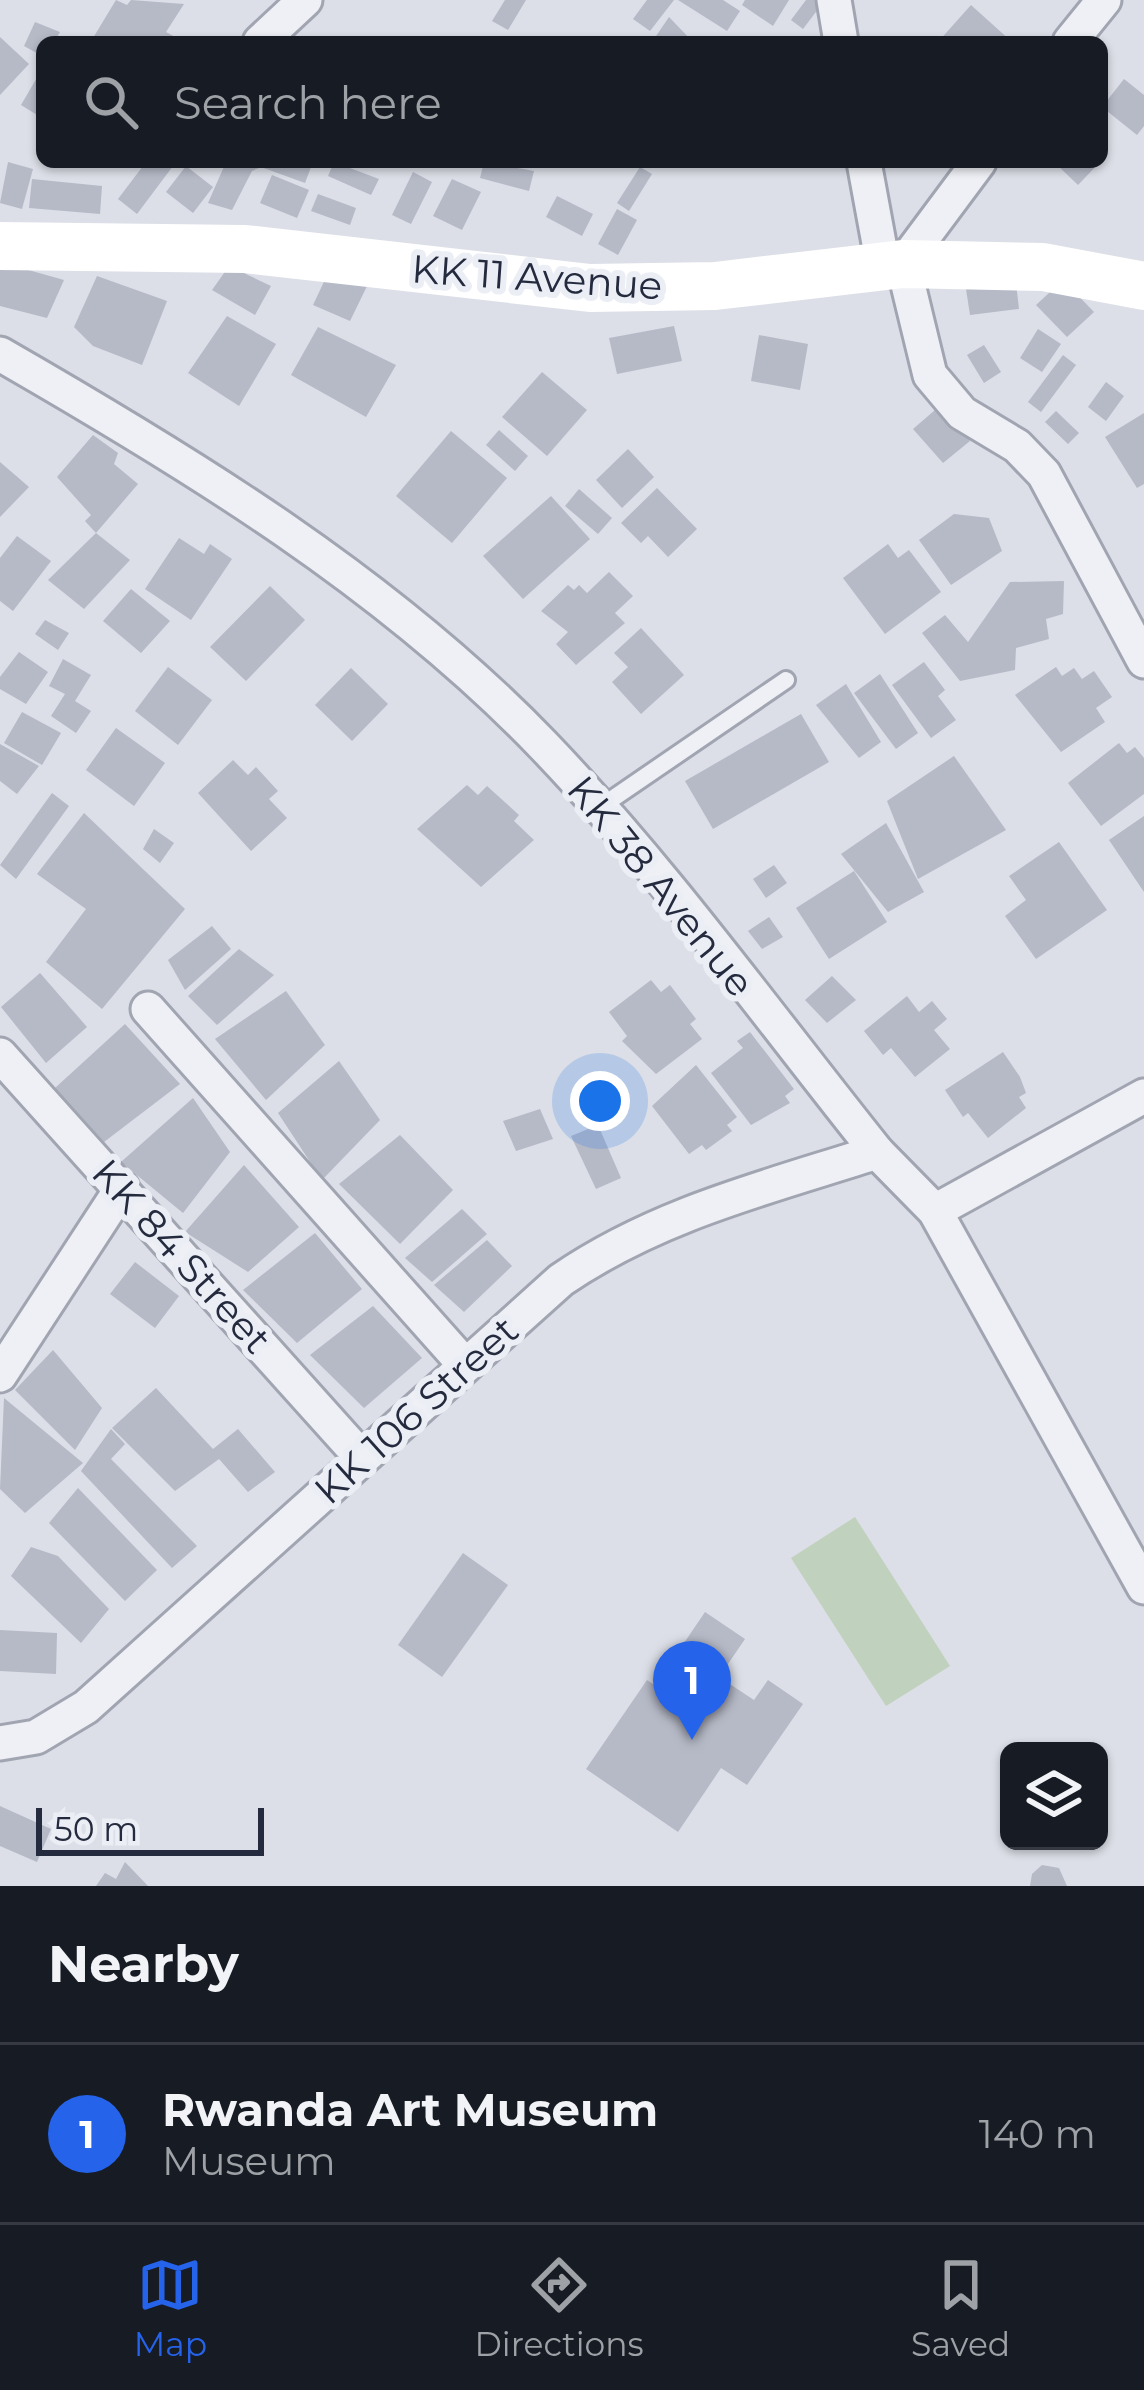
<!DOCTYPE html>
<style>
body{margin:0;font-family:Montserrat,sans-serif;background:#20242c;color:#f1f3f6}
.controls{position:absolute;right:36px;bottom:36px;display:grid;overflow:hidden;border-radius:18px;box-shadow:0 3px 9px #0004}
.controls button{width:108px;height:108px;display:grid;place-items:center;padding:0;border:0;border-bottom:3px solid #363941;background:#171b24;color:#f1f3f6;font:60px sans-serif}
.scale{position:absolute;left:36px;bottom:30px;width:228px;box-sizing:border-box;padding-left:12px;border:6px solid #252b3e;border-top:0;font-size:33px;line-height:42px;white-space:nowrap;color:#252b3e;-webkit-text-stroke:9px #eceef5;paint-order:stroke}
.you{position:absolute;left:600px;top:1101px;width:42px;height:42px;margin:-30px;border:9px solid #fff;border-radius:50%;background:#1a73e8;box-shadow:0 0 0 18px #1a73e833}
.badge{display:grid;place-items:center;width:78px;height:78px;border-radius:50%;background:#2563eb;color:#fff;font-size:39px;font-weight:700}
.pin{position:absolute;translate:-50% -99px;filter:drop-shadow(0 3px 6px #0008)}
.pin::after{content:'';position:absolute;top:63px;width:42px;height:36px;background:inherit;clip-path:polygon(0 0,100% 0,50% 100%)}
.list{margin:0;padding:0;list-style:none}
h2{display:flex;justify-content:space-between;align-items:center;height:156px;margin:0;padding:0 48px;font-size:51px}
h2 small{font-size:39px;font-weight:400;color:#9ea1a6}
.list li{display:grid;grid-template-columns:78px 1fr auto;gap:36px;align-items:center;box-sizing:border-box;height:180px;padding:0 48px;border-top:3px solid #363941}
.list b{display:block;font-size:45px;white-space:nowrap}
.list p{margin:0;font-size:39px;white-space:nowrap;color:#9ea1a6}
.list em{font-size:39px;font-style:normal;color:#9ea1a6}
.icon{flex:none;width:66px;height:66px;fill:none;stroke:currentColor;stroke-width:2;stroke-linecap:round;stroke-linejoin:round}
.map{position:relative;flex:none;width:1144px;height:1886px;overflow:hidden}
.search{position:absolute;background:#171b24;box-shadow:0 3px 9px #0004;left:36px;right:36px;top:36px;height:132px;display:flex;align-items:center;gap:30px;box-sizing:border-box;padding:0 42px;border-radius:18px;color:#9ea1a6;font-size:45px}
.sheet{height:336px;background:#171b24}
nav{display:flex;justify-content:space-around;align-items:center;box-sizing:border-box;height:168px;border-top:3px solid #363941;background:#171b24;font-size:33px;color:#9ea1a6}
nav a{display:grid;justify-items:center;gap:6px}
nav .on{color:#2563eb}
.map>svg:first-child{display:block}
</style>
<div class="map">
<svg width="1144" height="1886" viewBox="0 0 1144 1886">
<rect width="100%" height="100%" fill="#dcdfe7"/>
<polygon fill="#c0d1bd" points="855,1517 950,1666 886,1706 791,1558"/>
<g fill="#b6bac7">
<polygon points="116,0 127,5 131,0 184,4 166,32 177,38 174,42 93,38"/>
<polygon points="505,0 526,0 508,30 492,21"/>
<polygon points="647,0 674,0 650,31 633,19"/>
<polygon points="678,0 723,0 740,11 727,31"/>
<polygon points="745,0 789,0 773,26 742,5"/>
<polygon points="806,0 825,0 803,29 791,20"/>
<polygon points="971,5 1012,42 938,42"/>
<polygon points="669,17 693,42 652,42"/>
<polygon points="35,22 60,32 54,42 42,42 42,56 24,46"/>
<polygon points="0,37 29,64 0,95"/>
<polygon points="42,69 42,118 21,105"/>
<polygon points="1124,79 1144,95 1144,126 1137,135 1102,107"/>
<polygon points="8,162 33,169 22,209 0,203"/>
<polygon points="146,162 176,162 137,214 118,199"/>
<polygon points="226,162 313,162 305,183 261,167 252,171 232,210 208,203"/>
<polygon points="334,162 379,179 371,195 328,176"/>
<polygon points="484,162 534,171 529,191 480,178"/>
<polygon points="1054,162 1100,162 1078,185"/>
<polygon points="186,166 213,187 193,213 166,192"/>
<polygon points="640,167 652,174 629,211 617,203"/>
<polygon points="413,172 432,182 411,224 392,215"/>
<polygon points="272,175 309,190 297,218 260,203"/>
<polygon points="32,179 102,186 100,214 29,208"/>
<polygon points="452,179 481,192 462,230 433,216"/>
<polygon points="318,194 356,208 350,225 311,211"/>
<polygon points="557,196 593,214 582,236 546,217"/>
<polygon points="617,209 637,220 618,255 598,244"/>
<polygon points="0,262 64,280 47,318 0,306"/>
<polygon points="229,266 271,286 255,315 212,290"/>
<polygon points="330,269 369,282 350,321 313,305"/>
<polygon points="97,276 167,301 142,365 93,346 74,327"/>
<polygon points="1063,280 1094,312 1067,337 1036,305"/>
<polygon points="1016,283 1019,309 970,315 966,289"/>
<polygon points="227,316 276,344 239,406 188,373"/>
<polygon points="674,326 682,361 617,374 609,338"/>
<polygon points="318,327 396,365 366,417 291,375"/>
<polygon points="1038,329 1061,344 1042,372 1020,358"/>
<polygon points="759,335 808,344 800,390 751,381"/>
<polygon points="984,345 1001,372 984,383 967,355"/>
<polygon points="1063,355 1076,365 1041,412 1028,402"/>
<polygon points="542,372 587,410 547,456 502,417"/>
<polygon points="1106,382 1124,396 1106,421 1088,407"/>
<polygon points="942,404 970,441 943,463 913,429"/>
<polygon points="1056,411 1079,433 1068,444 1045,422"/>
<polygon points="1144,413 1144,484 1137,488 1105,437"/>
<polygon points="499,430 528,456 515,471 486,445"/>
<polygon points="451,431 507,478 452,543 396,496"/>
<polygon points="93,435 118,453 114,464 138,484 96,533 85,521 91,515 57,477"/>
<polygon points="628,449 654,477 622,508 596,480"/>
<polygon points="0,462 29,487 0,517"/>
<polygon points="657,488 697,529 668,557 648,536 641,543 621,523"/>
<polygon points="579,489 612,518 598,534 565,506"/>
<polygon points="551,496 590,539 523,599 483,556"/>
<polygon points="954,514 989,518 1002,551 951,585 919,540"/>
<polygon points="96,533 130,560 84,609 48,580"/>
<polygon points="17,536 51,561 13,611 0,601 0,558"/>
<polygon points="179,538 204,554 210,544 232,559 191,620 145,589"/>
<polygon points="888,544 898,558 909,550 941,592 885,634 843,578"/>
<polygon points="609,572 633,596 615,613 625,623 576,665 556,644 568,632 541,611 568,585 574,590 579,585 587,593"/>
<polygon points="1064,581 1063,614 1046,619 1049,639 1016,648 1015,670 960,681 922,633 945,615 968,642 1010,582"/>
<polygon points="270,586 305,620 246,681 210,647"/>
<polygon points="131,589 170,621 141,653 103,621"/>
<polygon points="45,620 69,633 58,650 35,634"/>
<polygon points="641,628 684,675 641,714 612,682 628,667 614,653"/>
<polygon points="19,652 48,672 26,704 0,689 0,677"/>
<polygon points="63,659 91,675 75,701 91,711 76,733 51,716 65,694 49,686"/>
<polygon points="924,662 945,690 938,696 956,720 931,738 892,685"/>
<polygon points="168,667 212,700 178,745 135,711"/>
<polygon points="1056,667 1062,676 1074,668 1082,679 1094,671 1112,697 1096,708 1105,722 1061,752 1015,695"/>
<polygon points="351,668 388,704 352,741 315,705"/>
<polygon points="880,674 918,733 896,749 854,693"/>
<polygon points="846,684 881,742 859,758 816,705"/>
<polygon points="22,712 61,733 42,765 4,743"/>
<polygon points="801,714 829,762 713,829 685,781"/>
<polygon points="116,728 165,763 134,806 86,770"/>
<polygon points="1119,743 1127,753 1135,747 1144,758 1144,794 1101,826 1068,783"/>
<polygon points="0,744 39,766 17,794 0,781"/>
<polygon points="954,756 1006,830 918,879 887,801"/>
<polygon points="233,760 248,775 256,767 278,791 269,799 287,818 251,851 198,793"/>
<polygon points="467,785 478,795 487,786 519,815 514,821 534,840 481,887 417,829"/>
<polygon points="52,793 69,806 16,879 0,865"/>
<polygon points="84,813 185,909 102,1009 46,962 86,909 37,874"/>
<polygon points="1144,816 1144,892 1109,840"/>
<polygon points="886,823 924,892 888,912 841,854"/>
<polygon points="154,829 174,843 160,863 143,849"/>
<polygon points="1059,842 1107,910 1036,959 1005,916 1026,900 1009,876"/>
<polygon points="774,865 787,883 766,898 753,879"/>
<polygon points="854,871 887,922 829,959 796,908"/>
<polygon points="769,917 783,937 762,949 748,931"/>
<polygon points="212,926 231,949 185,990 168,960"/>
<polygon points="239,949 274,975 217,1025 188,996"/>
<polygon points="40,973 87,1027 46,1063 1,1007"/>
<polygon points="832,976 856,1000 827,1023 805,1000"/>
<polygon points="651,980 661,992 670,985 696,1019 690,1024 702,1039 656,1074 622,1041 627,1036 609,1012"/>
<polygon points="286,991 325,1045 266,1100 215,1039"/>
<polygon points="907,996 919,1012 932,1001 947,1019 934,1030 950,1049 915,1077 891,1048 883,1055 864,1031"/>
<polygon points="125,1024 180,1084 104,1142 55,1088"/>
<polygon points="750,1032 794,1089 785,1096 790,1103 751,1125 711,1073 743,1048 737,1041"/>
<polygon points="1003,1052 1020,1077 1026,1093 1019,1097 1026,1108 988,1138 968,1113 963,1117 945,1090"/>
<polygon points="339,1061 380,1120 322,1180 278,1113"/>
<polygon points="696,1065 737,1117 727,1125 732,1131 706,1150 702,1145 689,1154 652,1106"/>
<polygon points="193,1098 230,1152 183,1213 121,1162"/>
<polygon points="540,1109 553,1139 516,1151 503,1121"/>
<polygon points="598,1125 621,1178 596,1189 571,1136"/>
<polygon points="400,1135 453,1190 400,1244 339,1184"/>
<polygon points="244,1165 299,1227 248,1272 185,1232"/>
<polygon points="462,1209 487,1234 432,1282 405,1258"/>
<polygon points="315,1233 362,1289 297,1343 243,1290"/>
<polygon points="487,1240 512,1266 464,1312 434,1285"/>
<polygon points="135,1262 179,1296 155,1328 110,1294"/>
<polygon points="373,1306 422,1358 364,1408 310,1355"/>
<polygon points="53,1350 102,1408 75,1450 15,1390"/>
<polygon points="156,1388 213,1449 238,1429 275,1472 248,1492 219,1459 175,1491 112,1428"/>
<polygon points="4,1398 83,1463 25,1513 0,1489"/>
<polygon points="111,1429 125,1444 111,1459 197,1546 172,1568 81,1471"/>
<polygon points="78,1488 157,1570 125,1601 49,1523"/>
<polygon points="31,1547 58,1556 109,1609 81,1643 11,1576"/>
<polygon points="463,1553 508,1585 442,1677 398,1645"/>
<polygon points="705,1612 745,1639 719,1677 680,1649"/>
<polygon points="0,1630 57,1633 56,1674 0,1671"/>
<polygon points="719,1677 754,1700 768,1680 803,1704 747,1785 721,1768 678,1832 586,1769 647,1680 695,1712"/>
<polygon points="0,1806 51,1829 37,1862 0,1846"/>
<polygon points="125,1862 148,1886 96,1886 105,1873 116,1879"/>
<polygon points="1042,1865 1059,1868 1067,1886 1030,1886 1032,1874"/>
</g>
<g fill="none" stroke-linecap="round" stroke-linejoin="round">
<defs>
<polyline id="lane" points="599,808 786,680"/>
<g id="street">
<polyline points="834,0 841,42"/>
<polyline points="260,42 305,0"/>
<polyline points="1070,42 1104,0"/>
<polyline points="864,162 883,265"/>
<polyline points="979,162 903,264 930,375 962,413 1017,446 1044,474 1144,661"/>
<path d="M0,354C193,465 388,584 543,745C664,871 768,1016 877,1152L935,1211L1144,1587"/>
<polyline points="148,1009 465,1365"/>
<polyline points="0,1055 362,1458"/>
<polyline points="935,1211 1144,1096"/>
<polyline points="0,1375 122,1188"/>
<path d="M0,1743L36,1737L86,1707L561,1280C657,1214 768,1187 877,1152"/>
</g>
</defs>
<use href="#lane" stroke="#a1a5b1" stroke-width="22"/>
<use href="#street" stroke="#a1a5b1" stroke-width="39"/>
<use href="#lane" stroke="#eff0f5" stroke-width="16"/>
<use href="#street" stroke="#eff0f5" stroke-width="33"/>
<polyline stroke="#fff" stroke-width="48" points="0,246 245,249 590,288 715,286 903,264 1043,267 1144,286"/>
</g>
<g text-anchor="middle" stroke-width="12" stroke-linejoin="round" paint-order="stroke">
<g font-size="39" fill="#252b3e" stroke="#eceef5">
<text transform="translate(537 277) rotate(4)" y="14">KK 11 Avenue</text>
<text transform="translate(661 886) rotate(51)" y="14">KK 38 Avenue</text>
<text transform="translate(182 1256) rotate(48)" y="14">KK 84 Street</text>
<text transform="translate(416 1410) rotate(-42)" y="14">KK 106 Street</text>
</g>
</g>
</svg>
<div class="controls">
<button><svg class="icon" aria-label="layers" viewBox="0 0 24 24"><path d="M12 4l9 5-9 5-9-5zM3 14l9 5 9-5"/></svg></button>
</div>
<div class="scale">50 m</div>
<div class="you"></div>
<div class="pin badge" style="left:692px;top:1740px">1</div>
<div class="search"><svg class="icon" aria-label="search" viewBox="0 0 24 24"><circle cx="10" cy="10" r="6"/><path d="M15 15l6 6"/></svg>Search here</div>
</div>
<section class="sheet">
<h2>Nearby<small></small></h2>
<ul class="list">
<li><span class="badge">1</span><div><b>Rwanda Art Museum</b><p>Museum</p></div><em>140 m</em></li>
</ul>
</section>
<nav>
<a class="on"><svg class="icon" aria-label="map" viewBox="0 0 24 24"><path d="M3 6l6-2 6 2 6-2v14l-6 2-6-2-6 2zM9 4v14M15 6v14"/></svg>Map</a>
<a><svg class="icon" aria-label="directions" viewBox="0 0 24 24"><path d="M12 3l9 9-9 9-9-9zM9 14v-3h6M13 9l2 2-2 2"/></svg>Directions</a>
<a><svg class="icon" aria-label="saved" viewBox="0 0 24 24"><path d="M7 4h10v16l-5-4-5 4z"/></svg>Saved</a>
</nav>
